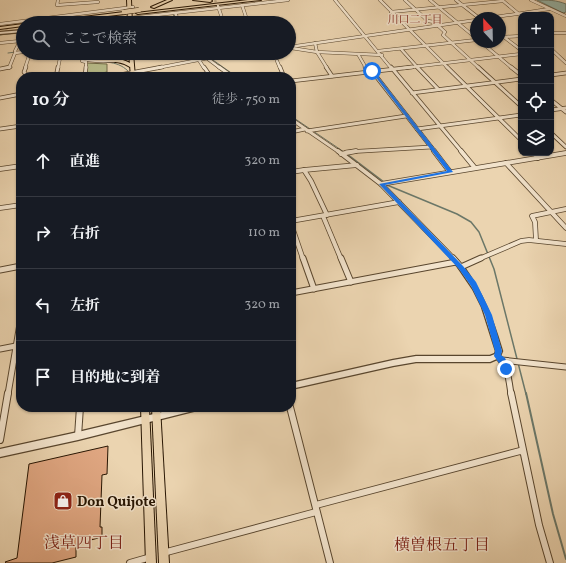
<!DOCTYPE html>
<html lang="ja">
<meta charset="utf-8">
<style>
body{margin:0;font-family:Vollkorn,"Noto Serif JP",serif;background:#242831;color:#f1f3f6}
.controls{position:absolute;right:12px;top:12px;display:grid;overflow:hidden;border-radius:8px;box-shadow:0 1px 3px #0004}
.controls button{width:36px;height:36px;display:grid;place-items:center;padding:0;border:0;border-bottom:1px solid #363941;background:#171b24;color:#f1f3f6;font:20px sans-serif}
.compass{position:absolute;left:470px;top:12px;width:36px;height:36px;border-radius:50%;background:#171b24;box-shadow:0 1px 3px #0004;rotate:338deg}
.stop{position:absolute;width:12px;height:12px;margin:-9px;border:3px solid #1a73e8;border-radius:50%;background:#fff}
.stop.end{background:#1a73e8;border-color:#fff;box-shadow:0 1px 4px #0008}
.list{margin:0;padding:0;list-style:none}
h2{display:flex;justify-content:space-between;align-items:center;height:52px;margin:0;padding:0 16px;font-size:17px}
h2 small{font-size:13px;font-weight:400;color:#9ea1a6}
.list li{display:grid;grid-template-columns:26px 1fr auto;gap:12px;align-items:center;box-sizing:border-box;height:72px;padding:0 16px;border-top:1px solid #363941}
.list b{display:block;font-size:15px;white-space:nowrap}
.list em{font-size:13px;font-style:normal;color:#9ea1a6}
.icon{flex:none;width:22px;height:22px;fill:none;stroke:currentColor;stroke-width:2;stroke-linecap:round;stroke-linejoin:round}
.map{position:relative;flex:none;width:566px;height:563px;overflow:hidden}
.search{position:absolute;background:#171b24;box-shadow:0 1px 3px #0004;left:16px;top:16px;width:280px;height:44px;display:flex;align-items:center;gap:10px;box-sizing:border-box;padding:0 14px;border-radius:22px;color:#9ea1a6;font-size:15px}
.panel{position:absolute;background:#171b24;box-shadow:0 1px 3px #0004;left:16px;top:72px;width:280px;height:340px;border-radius:16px}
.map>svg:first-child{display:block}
</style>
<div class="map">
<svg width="566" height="563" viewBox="0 0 566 563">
<rect width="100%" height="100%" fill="#ebd4b0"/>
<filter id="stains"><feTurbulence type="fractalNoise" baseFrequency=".005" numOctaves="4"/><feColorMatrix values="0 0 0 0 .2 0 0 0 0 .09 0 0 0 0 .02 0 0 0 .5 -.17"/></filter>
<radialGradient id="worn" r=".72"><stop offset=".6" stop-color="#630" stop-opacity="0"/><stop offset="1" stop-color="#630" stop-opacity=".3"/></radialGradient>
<polygon fill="#b8bc8a" stroke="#706946" points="87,63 107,64 107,72 86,76"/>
<path fill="#98b8ab" stroke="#6b7768" d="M537,0C548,0 556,0 566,4V12L563,13Z"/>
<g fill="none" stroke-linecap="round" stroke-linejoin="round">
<g stroke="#6b7768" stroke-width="1">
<polyline points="173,14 177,23"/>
<polyline points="0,35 23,32"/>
<polyline points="8,53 16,52"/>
<polyline points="71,53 78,59"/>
<polyline points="203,53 237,77"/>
<path d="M86,61C101,63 116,59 128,71"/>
<polyline points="146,76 156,77"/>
<polyline points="291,116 344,152"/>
</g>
<g stroke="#6b7768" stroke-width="1.5">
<polyline points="347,154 384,182"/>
<polyline points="387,185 457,214 471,222 479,232 494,269 526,394"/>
</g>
<polyline stroke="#6b7768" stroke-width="2" points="526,393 553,514 566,559"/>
</g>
<polygon fill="#e0a782" stroke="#281603" points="108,446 107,474 102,475 100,527 102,527 102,537 76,544 76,557 52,563 6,563 5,562 17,558 29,464"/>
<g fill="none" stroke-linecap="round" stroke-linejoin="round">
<g stroke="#c4ae8d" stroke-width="2.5" stroke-dasharray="2.5 1" stroke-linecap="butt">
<polyline points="215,0 217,5"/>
<polyline points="6,33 7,23"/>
</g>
<defs>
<g id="minor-far4">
<polyline points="58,0 57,5 98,2"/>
<polyline points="335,0 391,68"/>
<polyline points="380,0 448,68"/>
<polyline points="405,0 428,21 434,22 445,32 443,35 479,68"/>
<polyline points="430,0 476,38"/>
<polyline points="456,0 479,18"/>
<polyline points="502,0 520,15"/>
<polyline points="531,0 566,16"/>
<polyline points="242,5 248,23"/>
<polyline points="218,6 223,21"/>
<polyline points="391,12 503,1"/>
<polyline points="175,13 180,23"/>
<polyline points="489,18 549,9"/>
<polyline points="110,23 130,18 288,0"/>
<polyline points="210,23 247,18"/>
<polyline points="0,24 133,7"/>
<polyline points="551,33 566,33"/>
<polyline points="500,34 521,50"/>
<polyline points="503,37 521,36"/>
<polyline points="481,42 512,68"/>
<polyline points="0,43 20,41 15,51"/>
<polyline points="315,43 317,52 327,68"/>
<polyline points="289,47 476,20"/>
<polyline points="291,48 317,52 382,55"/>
<polyline points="401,49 418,68"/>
<polyline points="551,49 566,63"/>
<polyline points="378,51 476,40"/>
<path d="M73,53C84,63 100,61 114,61"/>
<polyline points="200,53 220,68"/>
<polyline points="358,54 366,68"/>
<polyline points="199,60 204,68"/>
<polyline points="82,61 86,62 86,68"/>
<polyline points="277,61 280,68"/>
<polyline points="9,68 15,53 23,52"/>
<polyline points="25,68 30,53"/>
<polyline points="58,68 61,53"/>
<polyline points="157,68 234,53"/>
<polyline points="404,68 521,54"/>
</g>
<g id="minor-far3">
<polyline points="26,67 24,72 28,77"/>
<polyline points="204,67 211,77"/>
<polyline points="219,67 233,77"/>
<polyline points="280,67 284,77"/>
<polyline points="326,67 332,76"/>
<polyline points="365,67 369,72"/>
<polyline points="391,67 462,152"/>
<polyline points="417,67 438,89"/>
<polyline points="447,67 521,140"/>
<polyline points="478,67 521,106"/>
<polyline points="511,67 521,75"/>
<polyline points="0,69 10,67"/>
<polyline points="372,71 435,152"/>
<polyline points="551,75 566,73"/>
<polyline points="56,77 58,67"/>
<polyline points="85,77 86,67"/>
<polyline points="109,77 162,67"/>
<polyline points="138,77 145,77"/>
<polyline points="291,81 412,67"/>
<polyline points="412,93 521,79"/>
<polyline points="0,98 21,94"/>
<polyline points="551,100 566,112"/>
<polyline points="551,110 566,108"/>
<polyline points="291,119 339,152"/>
<polyline points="0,129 21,126"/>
<polyline points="417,129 521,115"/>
<polyline points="307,131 406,116"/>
<polyline points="291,132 305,129"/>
<polyline points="551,133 566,147"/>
<polyline points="346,152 431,147"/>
</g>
<g id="minor-far2">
<polyline points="338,151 381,184 454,259"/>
<polyline points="434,151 450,172"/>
<polyline points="461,151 475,168"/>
<polyline points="534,153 538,158"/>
<polyline points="341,154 356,151"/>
<polyline points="506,163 566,228"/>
<polyline points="0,169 21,166"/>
<polyline points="291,172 304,170"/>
<polyline points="381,184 566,153"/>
<polyline points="0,208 21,205"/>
<polyline points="327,215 311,181 304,170 357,165"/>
<polyline points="323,216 341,259"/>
<polyline points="291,221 399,202"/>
<polyline points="291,224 303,259"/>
<polyline points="536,240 535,222 532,216 566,209"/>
<polyline points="479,259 521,241 529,240 566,244"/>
</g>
<g id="minor-far1">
<polyline points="303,258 314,289"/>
<polyline points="341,258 351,282"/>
<polyline points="453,258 461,267 481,258"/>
<polyline points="0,270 21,266"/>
<polyline points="291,293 456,262"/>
<polyline points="0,349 21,345"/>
<path d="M497,356C508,365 509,381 511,394"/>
<polyline points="502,360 566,367"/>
<polyline points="8,394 21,318"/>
</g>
<g id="minor">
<polyline points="511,393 539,525 550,563"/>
<polyline points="290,407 330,563"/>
<polyline points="78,436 80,407"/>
<polyline points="0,440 8,393"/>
<polyline points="316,505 520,451 523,452"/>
<polyline points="163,553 316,512"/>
<polyline points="130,563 151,557"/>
</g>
<g id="tertiary">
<polygon points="23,30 23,32 0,34 0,32"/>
<path d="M461,265L463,266C483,294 492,318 502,351L499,358L490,362H416L393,366L291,389V383L393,360L416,356H490L495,354L496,351L482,307L473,289L458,267Z"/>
<polygon points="183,407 200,407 199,409 197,410 78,440 0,457 0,449 78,432"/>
</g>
<g id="trunk">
<polygon points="127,0 131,0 132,23 128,23"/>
<polygon points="129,53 133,53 135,77 131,77"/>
<polygon points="141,407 149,407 156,563 146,563"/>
<polygon points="152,407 160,407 169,563 159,563"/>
</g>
<g id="motorway">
<polygon points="167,0 172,0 154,8 151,7"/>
<polygon points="193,0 211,0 212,1 210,2"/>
<polygon points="248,0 261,0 138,14 136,13"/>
<polygon points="124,12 125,14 47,23 34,23"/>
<polygon points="112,17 113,19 101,23 95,23"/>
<polygon points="23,24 23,26 0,29 0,27"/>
<path d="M78,53C84,53 87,56 92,58C107,61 122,55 134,66L130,67C114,56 93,67 78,53Z"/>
<polygon points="131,53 138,54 136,55 111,57 109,56 111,55"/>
</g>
</defs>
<use href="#minor-far4" stroke="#59462e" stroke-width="3.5"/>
<use href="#minor-far3" stroke="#59462e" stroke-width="4.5"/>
<use href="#minor-far2" stroke="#59462e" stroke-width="5.5"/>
<use href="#minor-far1" stroke="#59462e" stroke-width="7"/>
<use href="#minor" stroke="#59462e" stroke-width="8"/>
<use href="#tertiary" stroke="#59462e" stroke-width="2.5"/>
<use href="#trunk" stroke="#281603" stroke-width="2"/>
<use href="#motorway" stroke="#281603" stroke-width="2"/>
<use href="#minor-far4" stroke="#f2e3cc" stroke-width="2.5"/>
<use href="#minor-far3" stroke="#f2e3cc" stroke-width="3"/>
<use href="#minor-far2" stroke="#f2e3cc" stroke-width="4"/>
<use href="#minor-far1" stroke="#f2e3cc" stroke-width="5"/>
<use href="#minor" stroke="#f2e3cc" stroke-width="6"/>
<use href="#tertiary" fill="#f2e3cc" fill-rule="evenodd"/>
<use href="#trunk" fill="#ebd4b0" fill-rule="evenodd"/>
<use href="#motorway" fill="#ebd4b0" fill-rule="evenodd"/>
<defs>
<polyline id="motorway-bridge" points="124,12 139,10"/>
</defs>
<use href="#motorway-bridge" stroke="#281603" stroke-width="5.5" stroke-linecap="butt"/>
<use href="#motorway-bridge" stroke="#ebd4b0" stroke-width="4.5"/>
</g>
<polygon fill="#1a73e8" points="371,71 374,71 453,172 385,185 463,266 476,282 492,315 502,351 501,355 505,358 510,369 509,371 503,371 499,363 494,356 495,351 485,315 471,286 459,269 379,184 447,171"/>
<defs>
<symbol id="shop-square" viewBox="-11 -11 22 22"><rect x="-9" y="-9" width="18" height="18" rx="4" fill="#8f2418" stroke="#f2e3cc"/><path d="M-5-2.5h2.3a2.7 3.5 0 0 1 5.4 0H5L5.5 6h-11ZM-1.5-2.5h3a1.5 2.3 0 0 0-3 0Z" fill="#fff"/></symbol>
</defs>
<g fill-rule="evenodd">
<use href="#shop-square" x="52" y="490" width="22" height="22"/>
</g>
<g text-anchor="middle" stroke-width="3" stroke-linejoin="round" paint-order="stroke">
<g font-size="11" fill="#7a1f14" stroke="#f2e3cc">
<text x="415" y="23">川口二丁目</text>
</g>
<g font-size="14" font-weight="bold" fill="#281603" stroke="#f2e3cc" text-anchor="start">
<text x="77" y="506">Don Quijote</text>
</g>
<g font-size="16" fill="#7a1f14" stroke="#f2e3cc">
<text x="84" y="548">浅草四丁目</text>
<text x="442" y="550">横曽根五丁目</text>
</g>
</g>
<rect width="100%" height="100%" filter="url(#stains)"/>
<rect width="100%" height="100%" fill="url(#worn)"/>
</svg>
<div class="controls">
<button>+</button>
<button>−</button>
<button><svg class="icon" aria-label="locate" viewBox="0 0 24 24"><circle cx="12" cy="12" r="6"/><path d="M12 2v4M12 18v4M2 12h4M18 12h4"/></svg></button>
<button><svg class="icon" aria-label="layers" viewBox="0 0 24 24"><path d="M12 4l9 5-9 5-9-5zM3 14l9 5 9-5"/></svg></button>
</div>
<svg class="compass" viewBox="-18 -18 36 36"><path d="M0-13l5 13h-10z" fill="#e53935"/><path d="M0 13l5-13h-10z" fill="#9ea1a6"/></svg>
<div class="stop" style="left:372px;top:71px"></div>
<div class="stop end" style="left:506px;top:369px"></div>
<div class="search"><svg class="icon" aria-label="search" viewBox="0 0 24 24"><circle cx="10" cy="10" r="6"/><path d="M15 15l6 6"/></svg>ここで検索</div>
<section class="panel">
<h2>10 分<small>徒歩 · 750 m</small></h2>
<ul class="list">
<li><svg class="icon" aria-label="ahead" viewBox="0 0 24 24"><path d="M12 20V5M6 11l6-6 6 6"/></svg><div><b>直進</b></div><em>320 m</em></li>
<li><svg class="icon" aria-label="right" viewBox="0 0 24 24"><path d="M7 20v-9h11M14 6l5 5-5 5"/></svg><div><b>右折</b></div><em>110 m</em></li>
<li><svg class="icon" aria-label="left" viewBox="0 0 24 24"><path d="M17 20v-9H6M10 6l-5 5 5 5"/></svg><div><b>左折</b></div><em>320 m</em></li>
<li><svg class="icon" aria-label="arrive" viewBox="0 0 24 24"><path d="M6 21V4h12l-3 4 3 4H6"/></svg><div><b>目的地に到着</b></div></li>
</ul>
</section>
</div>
